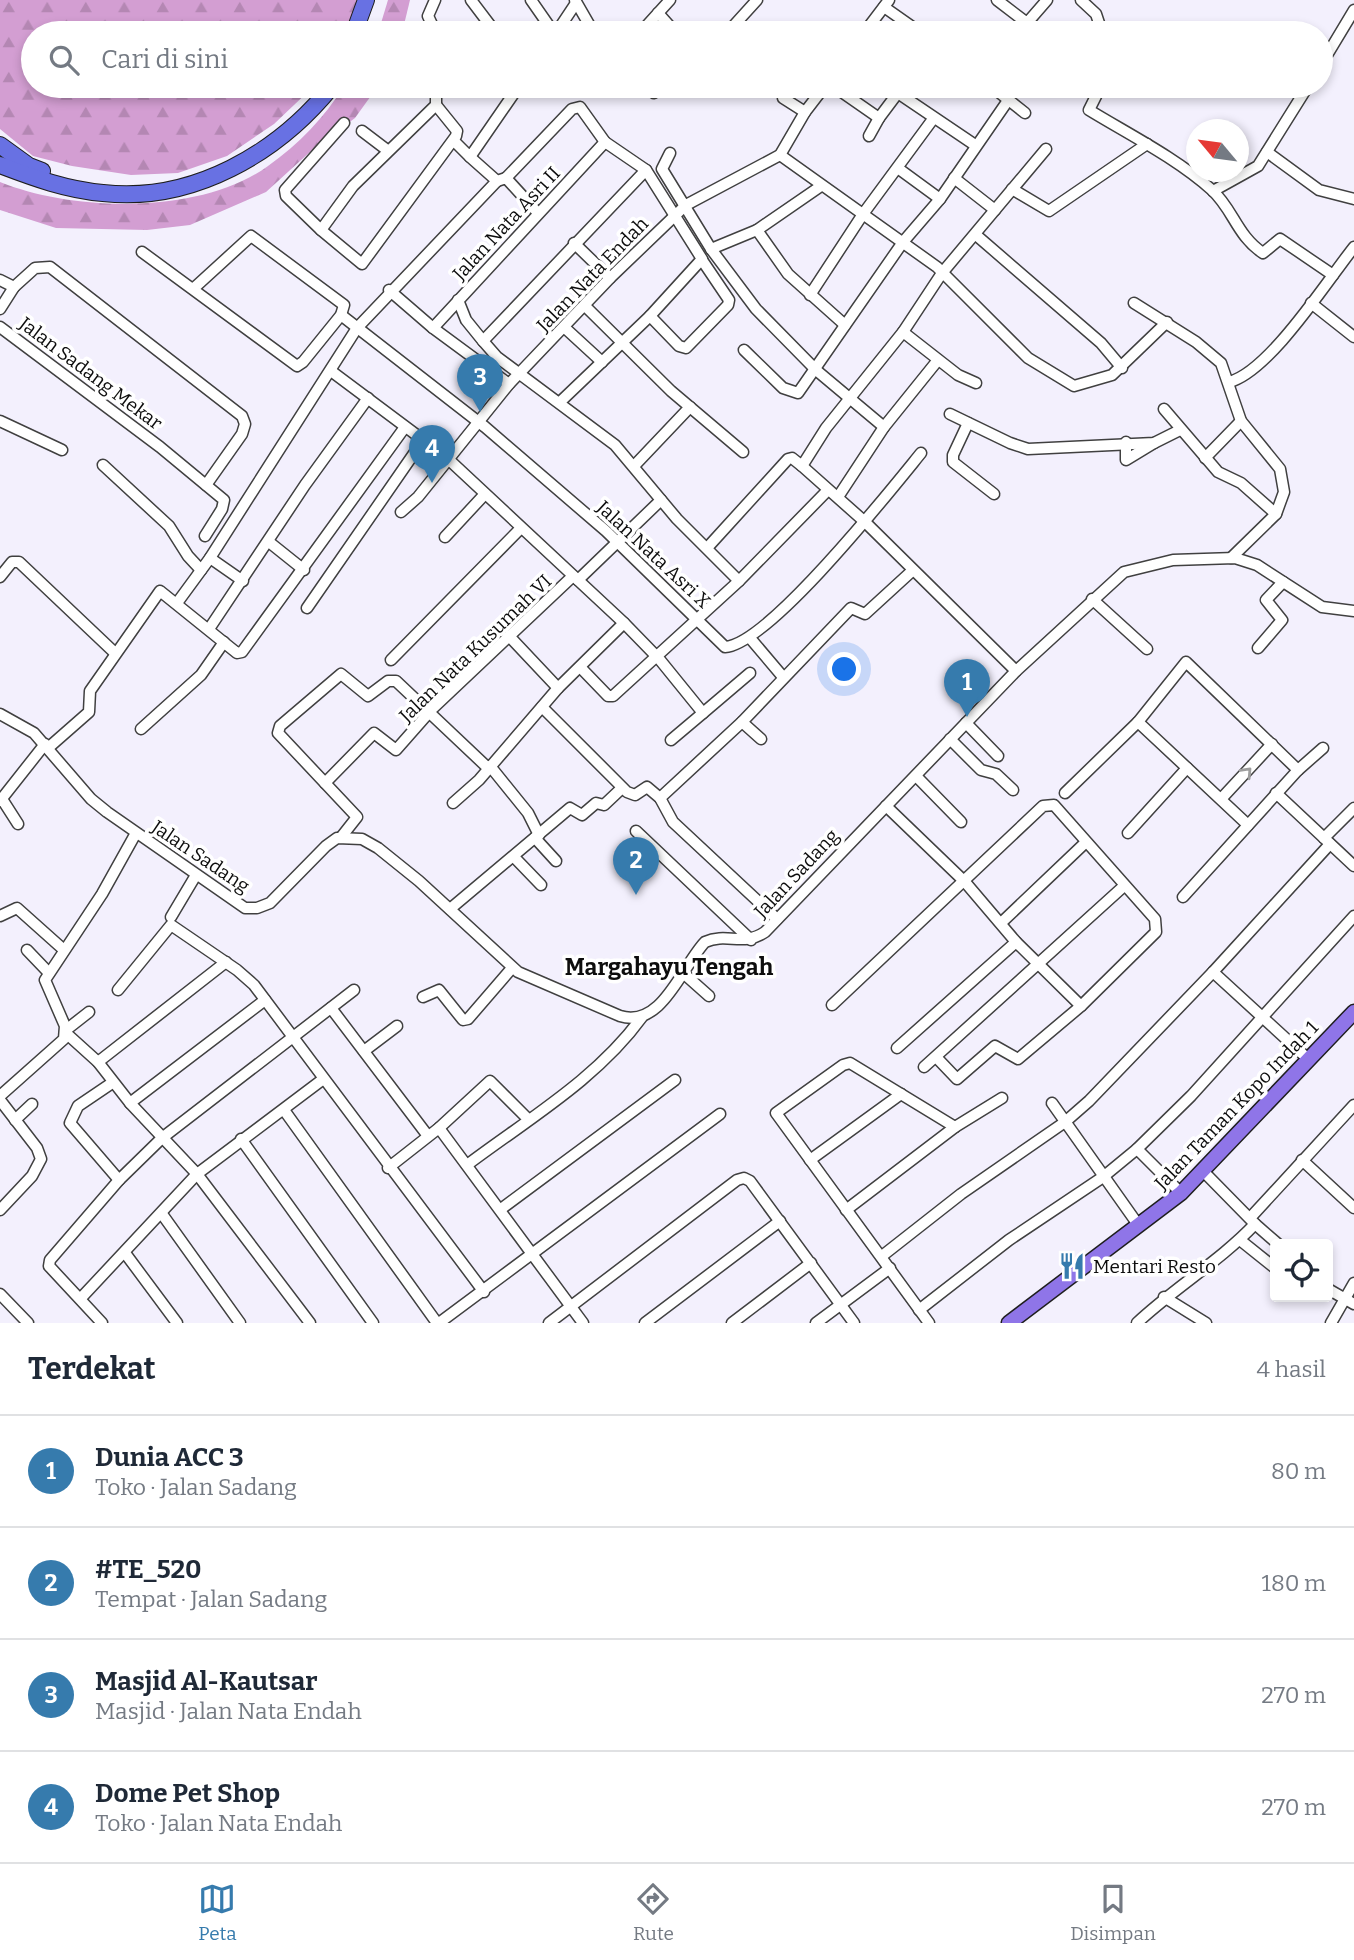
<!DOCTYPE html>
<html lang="id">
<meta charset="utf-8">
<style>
body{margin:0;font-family:Bitter,serif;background:#f6f6f7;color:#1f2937}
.controls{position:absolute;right:21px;bottom:21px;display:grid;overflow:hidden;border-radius:7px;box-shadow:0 4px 10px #0003}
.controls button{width:63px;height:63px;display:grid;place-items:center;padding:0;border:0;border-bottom:2px solid #e0e1e3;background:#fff;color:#1f2937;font:35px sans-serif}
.compass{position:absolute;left:1186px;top:119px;width:63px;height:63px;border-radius:50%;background:#fff;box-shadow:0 4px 10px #0003;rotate:299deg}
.you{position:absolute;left:845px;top:670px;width:24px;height:24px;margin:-18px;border:5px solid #fff;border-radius:50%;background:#1a73e8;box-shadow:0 0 0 10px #1a73e833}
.badge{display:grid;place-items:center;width:46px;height:46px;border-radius:50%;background:#367bad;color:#fff;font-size:23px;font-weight:700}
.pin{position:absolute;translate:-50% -58px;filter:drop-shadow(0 2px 4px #0008)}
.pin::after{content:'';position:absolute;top:37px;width:24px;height:21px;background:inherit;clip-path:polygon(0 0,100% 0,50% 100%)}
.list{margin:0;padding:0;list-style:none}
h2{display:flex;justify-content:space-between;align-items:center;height:91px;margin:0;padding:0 28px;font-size:30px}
h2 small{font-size:23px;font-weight:400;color:#747a83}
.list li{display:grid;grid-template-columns:46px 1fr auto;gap:21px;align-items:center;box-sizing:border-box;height:112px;padding:0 28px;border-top:2px solid #e0e1e3}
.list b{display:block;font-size:26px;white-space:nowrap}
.list p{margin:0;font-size:23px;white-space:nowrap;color:#747a83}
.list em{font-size:23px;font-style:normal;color:#747a83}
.icon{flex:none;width:38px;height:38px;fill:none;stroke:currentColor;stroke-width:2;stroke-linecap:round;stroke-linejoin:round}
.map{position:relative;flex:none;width:1354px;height:1323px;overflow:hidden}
.search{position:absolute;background:#fff;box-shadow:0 4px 10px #0003;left:21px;right:21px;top:21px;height:77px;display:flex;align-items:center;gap:18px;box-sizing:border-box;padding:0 24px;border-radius:38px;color:#747a83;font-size:26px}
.sheet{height:539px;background:#fff}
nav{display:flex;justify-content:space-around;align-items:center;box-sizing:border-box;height:98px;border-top:2px solid #e0e1e3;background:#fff;font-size:19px;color:#747a83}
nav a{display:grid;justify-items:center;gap:4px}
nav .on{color:#367bad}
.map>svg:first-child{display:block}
</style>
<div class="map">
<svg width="1354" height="1323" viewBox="0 0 1354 1323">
<defs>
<pattern id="forest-firs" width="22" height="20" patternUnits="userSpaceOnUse" patternTransform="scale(1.75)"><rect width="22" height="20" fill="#d39ed2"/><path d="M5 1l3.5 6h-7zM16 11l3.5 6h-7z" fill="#b487b3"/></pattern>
</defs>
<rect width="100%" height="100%" fill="#f3f0fd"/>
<g fill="url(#forest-firs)">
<polygon points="0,0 357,0 347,33 33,33 33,86 314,86 274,124 227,156 178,173 131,175 72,166 33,156 0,129"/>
<polygon points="388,0 410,0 402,33 378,33"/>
<path d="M344,86H378L355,118L311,151L266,192L190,225L147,230L56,228L0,210V182C74,212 201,215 268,166C299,144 324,118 344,86Z"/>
</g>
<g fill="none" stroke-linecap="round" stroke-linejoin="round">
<defs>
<g id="minor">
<polyline points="435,0 428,16 436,33"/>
<polyline points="471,0 496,33"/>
<polyline points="531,0 554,33"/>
<polyline points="575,0 594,33"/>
<polyline points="997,0 1027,23 1047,0"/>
<polyline points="1081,0 1096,14 1099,23 1093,33"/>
<polyline points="884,7 921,33"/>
<polyline points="658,13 676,33"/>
<path d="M1027,23C1045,34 1056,25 1072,33"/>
<polyline points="556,33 576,3"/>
<polyline points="640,33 670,0"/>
<polyline points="727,33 757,0"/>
<polyline points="864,33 889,0"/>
<polyline points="1321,65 1354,10"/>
<polyline points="646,86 654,93"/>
<polyline points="833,86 879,118 903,86"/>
<polyline points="991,86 1025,113"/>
<path d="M1101,86L1089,110C1130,135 1176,158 1212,190C1233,209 1237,236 1263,253L1280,239L1333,275"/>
<polyline points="898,93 975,145"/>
<polyline points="783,98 805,112"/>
<polyline points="344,123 285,190 286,196 321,230 362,264 456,136 457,131 436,105"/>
<polyline points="362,131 387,150"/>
<polyline points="869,136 879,118"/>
<polyline points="454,141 470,157 519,86"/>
<polyline points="1267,152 1319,190 1354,199"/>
<polyline points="670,153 662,169 711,249 756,309 816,370 884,427"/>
<polyline points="780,155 937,267 1028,358 1074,386 1112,375 1167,322"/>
<polyline points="470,157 497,181 506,178 538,213"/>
<polyline points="899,169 940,199"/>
<polyline points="646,170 483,341 497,357 615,445 677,519 739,581"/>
<polyline points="506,178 572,109 580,107 605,142 646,170 702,259 650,316 560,402"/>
<polyline points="954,178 995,210"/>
<polyline points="1012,189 1049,211 1147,144"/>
<polyline points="1213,191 1258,166 1308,86"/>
<polyline points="321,230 353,186 436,105 436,96 444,86"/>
<polyline points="757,230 788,274 845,325"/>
<polyline points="976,235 1101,343 1122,368"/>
<polyline points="574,243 610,278"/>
<polyline points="711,249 757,230 821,186"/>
<polyline points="142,252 297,366 303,362 341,315 344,305 251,236 193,289"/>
<polyline points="0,280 14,287 0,309"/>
<polyline points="14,287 35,268 50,267 242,416 245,424 242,434 206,485"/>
<polyline points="389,290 433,328 509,384"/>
<polyline points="810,295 863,214 933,119"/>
<polyline points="458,300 466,320 483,341"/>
<polyline points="1134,303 1196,342 1221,363 1241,421 1280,469 1284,492 1276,514 1231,558"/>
<polyline points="1311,303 1354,337"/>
<polyline points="585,306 671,391 743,452"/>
<path d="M341,315L485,427L606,531L725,647C769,644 890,491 921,453"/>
<polyline points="650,316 679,346 686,348 728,305 729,300 702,260"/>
<polyline points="0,327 160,447 224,500 222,509 205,536"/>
<polyline points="433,328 605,142"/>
<polyline points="565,328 602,362"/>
<polyline points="903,332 958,375 976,383"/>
<polyline points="744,350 783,388 798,393 903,242 940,199 1009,99"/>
<polyline points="331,371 446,457 624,623 660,660 703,713 671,740"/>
<path d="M1229,382C1269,372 1327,281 1354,247"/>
<polyline points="1164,409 1218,472 1241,483 1276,514"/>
<polyline points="950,414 1010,443 1028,449 1154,443 1180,430"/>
<polyline points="0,421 62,450"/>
<polyline points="968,423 953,455 953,462 994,494"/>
<polyline points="1126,442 1126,460 1154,443"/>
<polyline points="1205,458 1241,421"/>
<polyline points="103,465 169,526 188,556 201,570"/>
<polyline points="634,466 690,407"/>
<polyline points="802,466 865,522 1016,671"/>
<polyline points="838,497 884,427 938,360"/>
<polyline points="401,512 418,497 509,384 610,278 686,205 780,155 805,112 825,86"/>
<polyline points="445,537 485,494"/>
<polyline points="269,542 304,570"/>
<polyline points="707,548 788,459 792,458 802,466 826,428 903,332 942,273 1046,149"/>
<polyline points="210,558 243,581"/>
<polyline points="0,577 12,562 19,562 115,653"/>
<polyline points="578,580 661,500"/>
<polyline points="1092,599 1147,649"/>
<polyline points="177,603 210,558 357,328 497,181"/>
<polyline points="307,608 424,439"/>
<polyline points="209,629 305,485 368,398"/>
<polyline points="509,636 558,688 624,623"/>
<polyline points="750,638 783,677"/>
<polyline points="1258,648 1282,620 1266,600 1283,582"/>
<polyline points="391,660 521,528"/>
<polyline points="580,667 608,696 613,696 739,581 828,490"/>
<polyline points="542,707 627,792 635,795 647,787 660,798 673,822 777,919"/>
<polyline points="703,713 750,673"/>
<path d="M0,714L34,733L91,799L107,812L245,908H257L270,903L326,846L337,838L362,839L378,848L419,881L518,972L620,1016C662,1029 682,966 705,942C727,932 743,947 765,932L1016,671L1124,572L1173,560L1235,558L1257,565L1322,607L1354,611"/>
<polyline points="742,722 761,739"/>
<polyline points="1138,722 1248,825"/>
<polyline points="966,723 998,756"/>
<polyline points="141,729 201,675 224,642"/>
<polyline points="950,739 981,770 996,774 1013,790"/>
<polyline points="48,748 89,712 90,691 160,591 237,653 242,652 405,427"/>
<polyline points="490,766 528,813 539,835"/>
<polyline points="916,776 961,822"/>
<polyline points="325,783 374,733 396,750 433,708 573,576"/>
<polyline points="1065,793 1138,722 1186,662 1298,770"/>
<polyline points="1276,793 1354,866"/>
<polyline points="660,798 742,722 851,608 865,614 912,571"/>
<polyline points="2,799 18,824"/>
<polyline points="1221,799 1272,744"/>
<polyline points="0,801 45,744"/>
<polyline points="453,803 479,780 558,688"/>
<polyline points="886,806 965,882 1016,942 1081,1006"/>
<polyline points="636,831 751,940"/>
<polyline points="1128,833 1187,768"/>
<polyline points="342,836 357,817 278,733 280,726 341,674 368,696 388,681 396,681 488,768"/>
<polyline points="535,838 556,861"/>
<polyline points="1324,838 1354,808"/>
<polyline points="514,857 541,885"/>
<polyline points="1183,897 1298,770 1323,748"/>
<polyline points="450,909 570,808 582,815 596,803 604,805 622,788"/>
<polyline points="0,916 17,908 64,950"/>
<polyline points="171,917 196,875"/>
<polyline points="1001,923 1085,843"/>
<polyline points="27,950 49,973"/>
<polyline points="682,972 709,996"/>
<polyline points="1213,972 1307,1058"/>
<polyline points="118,990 171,925 237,970 254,985 484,1292"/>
<polyline points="423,997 439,990 463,1020 468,1019 512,968"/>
<polyline points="832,1005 1043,806 1054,805 1155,919 1156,932 1081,1006 1018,1059 995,1046 957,1079 936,1057"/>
<polyline points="331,1008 428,1136"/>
<polyline points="66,1030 89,1012"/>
<polyline points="67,1034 98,1062 130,1103 197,1174 310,1323"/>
<polyline points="897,1048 1016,942"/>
<polyline points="364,1051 397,1026"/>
<polyline points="98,1062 226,962"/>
<polyline points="924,1067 1124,886"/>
<polyline points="112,1083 78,1106 70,1123 119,1180"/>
<polyline points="0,1096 64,1039 65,1026 45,980 102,894 136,833"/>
<polyline points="0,1100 37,1148 41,1159 32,1176 0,1210"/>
<polyline points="130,1103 265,1000"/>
<polyline points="1052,1103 1139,1226"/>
<polyline points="284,1110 437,1323"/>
<polyline points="15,1120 32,1104"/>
<polyline points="439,1128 583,1323"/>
<polyline points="241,1139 373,1323"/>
<polyline points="1137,1149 1181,1193"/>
<polyline points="810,1160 901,1094"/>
<polyline points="1302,1160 1354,1208"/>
<path d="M467,1165C528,1119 597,1079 642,1017"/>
<polyline points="388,1168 439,1128 490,1081 528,1119"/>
<polyline points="501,1209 675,1080"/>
<polyline points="846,1210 955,1127 1002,1098"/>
<polyline points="162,1214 240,1323"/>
<polyline points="1250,1218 1354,1105"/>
<polyline points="1255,1224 1278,1244"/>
<polyline points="1240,1240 1275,1268"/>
<polyline points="125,1253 177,1323"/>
<polyline points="882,1256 961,1194 1065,1122 1089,1101 1213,972 1330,844"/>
<polyline points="1328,1289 1354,1304"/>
<polyline points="0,1294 28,1323"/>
<polyline points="1164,1297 1206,1323"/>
<polyline points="81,1298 197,1174 322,1080"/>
<polyline points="919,1310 1009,1240 1103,1177 1137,1149 1191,1096 1354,916"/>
<polyline points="102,1323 49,1266 50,1260 119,1180 162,1138 354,990"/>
<polyline points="439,1323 720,1114"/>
<polyline points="549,1323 737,1180 744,1178 750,1181 854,1323"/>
<polyline points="645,1323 780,1221"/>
<polyline points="732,1323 811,1263"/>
<polyline points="816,1323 890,1268"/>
<polyline points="929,1323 776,1113 843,1065 850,1063 955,1127"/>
<path d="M1137,1323C1174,1288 1220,1261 1255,1224L1203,1171"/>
<polyline points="1331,1323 1354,1283"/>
</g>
<polyline id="major" points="1009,1323 1181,1193 1354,1012"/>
<g id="highway">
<polyline points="354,33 366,0"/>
<polyline points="0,145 29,166 42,171"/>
<path d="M0,165C34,178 67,190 103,193C193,203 278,153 332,86"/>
</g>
</defs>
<use href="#minor" stroke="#404040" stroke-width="13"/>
<use href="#major" stroke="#1e1e1e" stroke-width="17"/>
<use href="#highway" stroke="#1e1e1e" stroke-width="18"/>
<use href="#minor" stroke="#fff" stroke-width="10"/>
<use href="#major" stroke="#8f75e8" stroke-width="14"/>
<use href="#highway" stroke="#6871e3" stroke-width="16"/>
</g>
<defs><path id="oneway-chevron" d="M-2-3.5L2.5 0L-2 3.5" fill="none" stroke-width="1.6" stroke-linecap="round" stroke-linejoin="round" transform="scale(1.75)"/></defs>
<use stroke="#9e9e9e" href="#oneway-chevron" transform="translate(1247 772) rotate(-47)"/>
<defs>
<symbol id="restaurant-bare" viewBox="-9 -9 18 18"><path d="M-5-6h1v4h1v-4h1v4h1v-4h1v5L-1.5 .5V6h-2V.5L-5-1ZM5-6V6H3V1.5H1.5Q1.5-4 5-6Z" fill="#367bad" stroke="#fff" stroke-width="2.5" paint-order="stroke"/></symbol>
</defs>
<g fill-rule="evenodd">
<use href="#restaurant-bare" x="1053" y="1247" width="38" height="38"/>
</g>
<g text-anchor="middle" stroke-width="7" stroke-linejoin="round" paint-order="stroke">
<g font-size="19" fill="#0d0d0d" stroke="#fff">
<text transform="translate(506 223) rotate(-47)" y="7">Jalan Nata Asri II</text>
<text transform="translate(592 274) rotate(-46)" y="7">Jalan Nata Endah</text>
<text transform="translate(91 373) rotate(37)" y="7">Jalan Sadang Mekar</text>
<text transform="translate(654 554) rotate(43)" y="7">Jalan Nata Asri X</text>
<text transform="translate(475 648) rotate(-44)" y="7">Jalan Nata Kusumah VI</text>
<text transform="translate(201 856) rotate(34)" y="7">Jalan Sadang</text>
<text transform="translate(796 873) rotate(-47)" y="7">Jalan Sadang</text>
<text transform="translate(1236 1105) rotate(-46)" y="7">Jalan Taman Kopo Indah 1</text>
</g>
<g font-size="19" fill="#0d0d0d" stroke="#fff" text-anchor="start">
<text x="1093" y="1273">Mentari Resto</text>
</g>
<g font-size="23" font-weight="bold" fill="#0d0d0d" stroke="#fff">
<text x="669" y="975">Margahayu Tengah</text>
</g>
</g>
</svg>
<div class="controls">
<button><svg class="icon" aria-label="locate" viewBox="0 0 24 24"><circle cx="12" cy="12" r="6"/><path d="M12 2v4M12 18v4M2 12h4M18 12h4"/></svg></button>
</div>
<svg class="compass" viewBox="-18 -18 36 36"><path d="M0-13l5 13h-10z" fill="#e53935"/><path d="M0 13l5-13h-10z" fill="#747a83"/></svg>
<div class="you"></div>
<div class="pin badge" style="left:967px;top:717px">1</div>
<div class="pin badge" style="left:636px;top:895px">2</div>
<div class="pin badge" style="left:480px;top:412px">3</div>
<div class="pin badge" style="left:432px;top:483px">4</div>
<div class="search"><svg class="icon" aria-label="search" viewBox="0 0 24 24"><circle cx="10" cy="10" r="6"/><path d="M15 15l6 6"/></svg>Cari di sini</div>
</div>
<section class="sheet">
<h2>Terdekat<small>4 hasil</small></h2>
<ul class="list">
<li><span class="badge">1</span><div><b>Dunia ACC 3</b><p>Toko · Jalan Sadang</p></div><em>80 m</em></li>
<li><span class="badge">2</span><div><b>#TE_520</b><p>Tempat · Jalan Sadang</p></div><em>180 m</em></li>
<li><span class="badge">3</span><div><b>Masjid Al-Kautsar</b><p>Masjid · Jalan Nata Endah</p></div><em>270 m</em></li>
<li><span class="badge">4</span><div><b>Dome Pet Shop</b><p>Toko · Jalan Nata Endah</p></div><em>270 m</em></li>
</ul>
</section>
<nav>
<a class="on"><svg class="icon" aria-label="map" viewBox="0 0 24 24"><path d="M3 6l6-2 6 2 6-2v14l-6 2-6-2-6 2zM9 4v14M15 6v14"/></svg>Peta</a>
<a><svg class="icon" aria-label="directions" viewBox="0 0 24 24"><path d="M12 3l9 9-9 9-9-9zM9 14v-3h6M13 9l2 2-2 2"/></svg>Rute</a>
<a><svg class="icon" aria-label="saved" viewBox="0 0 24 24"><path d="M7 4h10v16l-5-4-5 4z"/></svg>Disimpan</a>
</nav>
